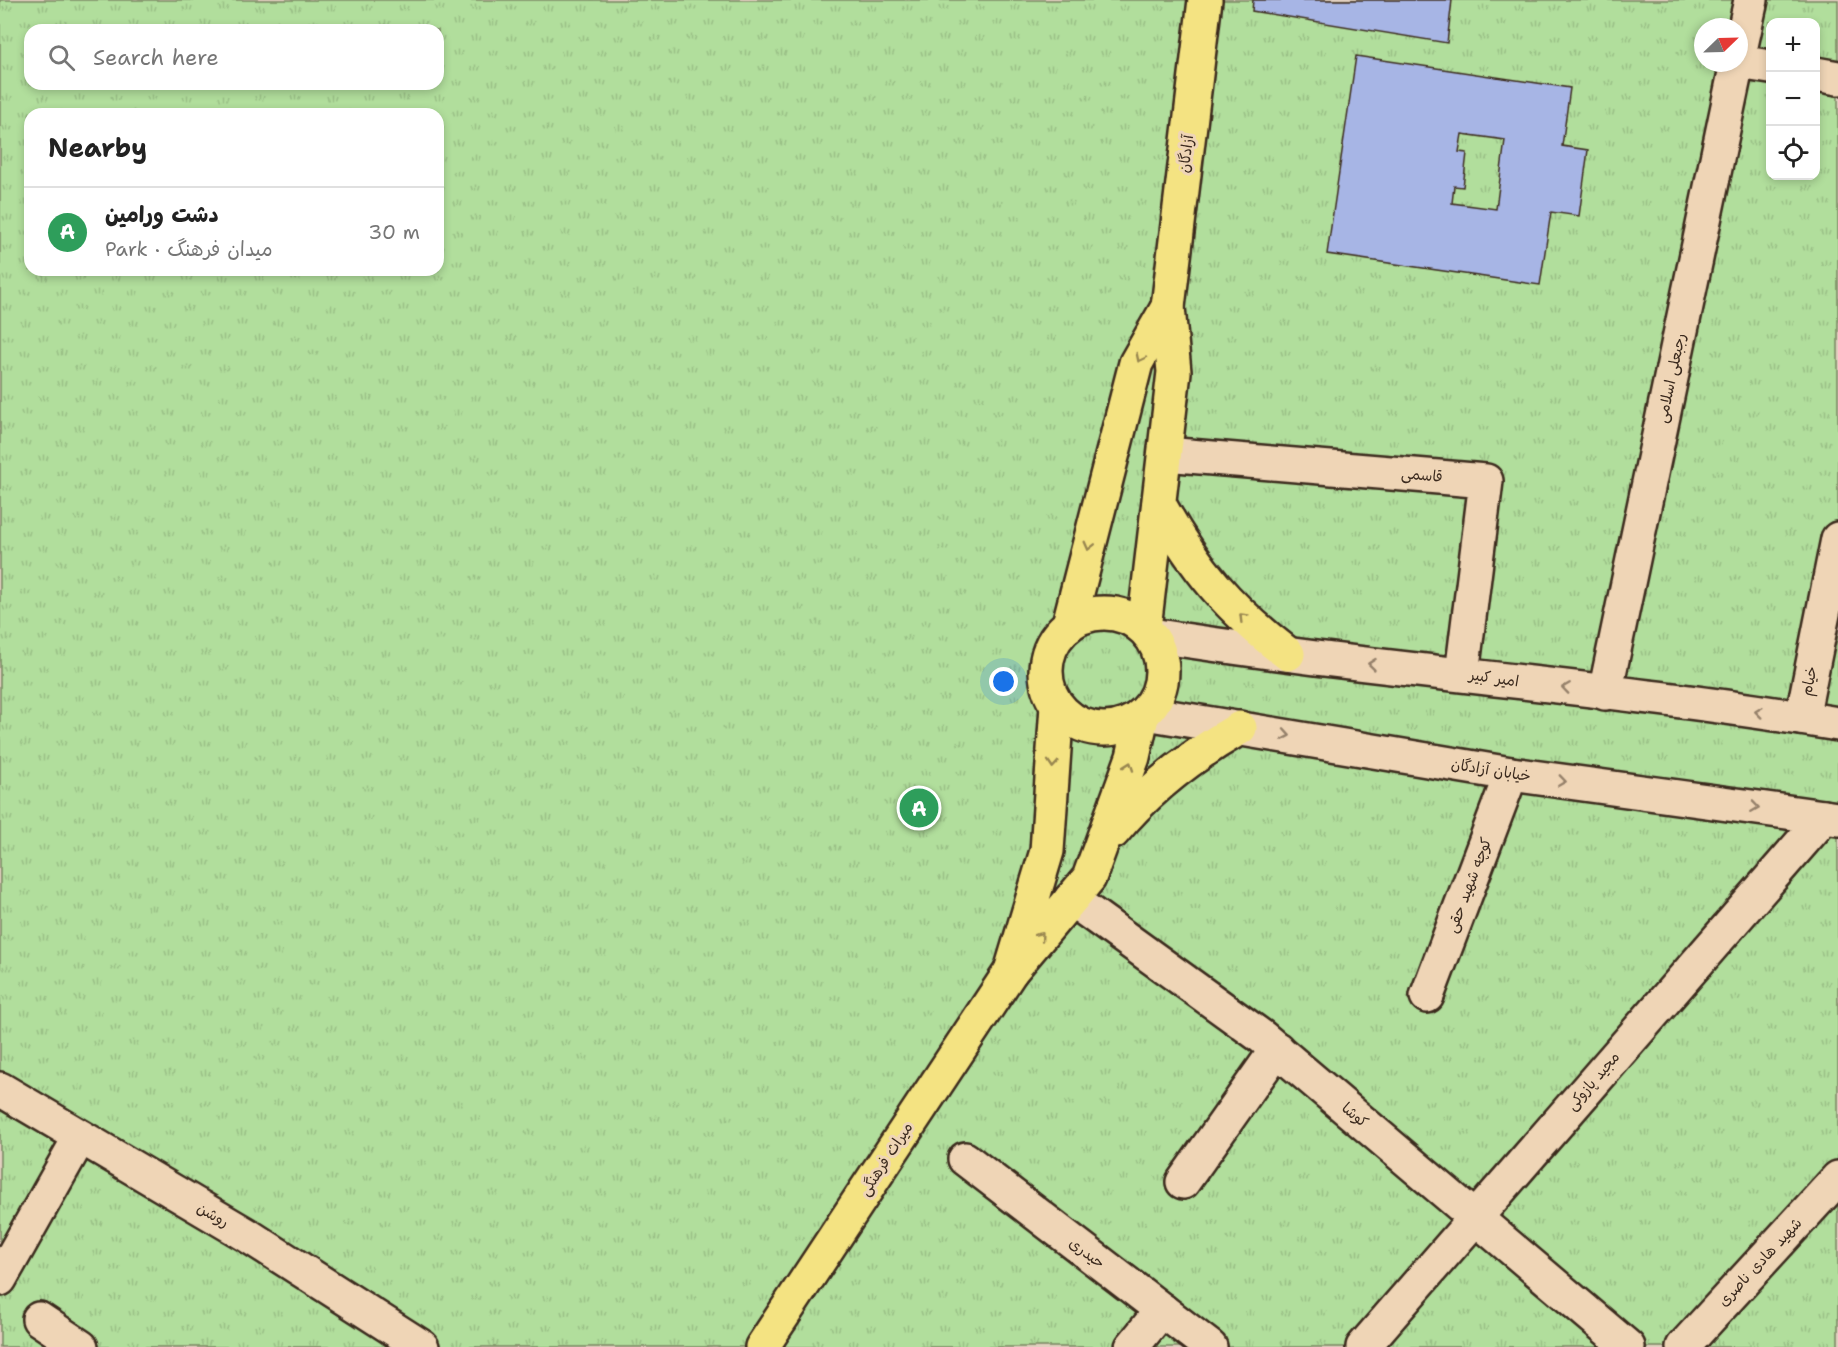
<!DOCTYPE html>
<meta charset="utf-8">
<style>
body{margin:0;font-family:"Shantell Sans","Playpen Sans Arabic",sans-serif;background:#f2f2f2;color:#222}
.controls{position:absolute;right:18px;top:18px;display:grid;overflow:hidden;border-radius:12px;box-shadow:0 3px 9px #0003}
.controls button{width:54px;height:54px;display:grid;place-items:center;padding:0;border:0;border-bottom:2px solid #e0e0e0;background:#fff;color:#222;font:30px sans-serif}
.compass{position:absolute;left:1694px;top:18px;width:54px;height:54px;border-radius:50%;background:#fff;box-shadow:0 3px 9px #0003;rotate:67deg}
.you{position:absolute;left:1004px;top:682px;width:21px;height:21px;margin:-15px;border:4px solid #fff;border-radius:50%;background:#1a73e8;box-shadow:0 0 0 9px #1a73e833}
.badge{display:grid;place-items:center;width:39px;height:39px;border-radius:50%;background:#db2777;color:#fff;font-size:20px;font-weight:700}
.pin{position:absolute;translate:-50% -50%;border:3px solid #fff;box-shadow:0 2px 6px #0006}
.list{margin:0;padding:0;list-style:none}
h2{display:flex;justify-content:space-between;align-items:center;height:78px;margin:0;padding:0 24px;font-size:26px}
h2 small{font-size:20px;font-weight:400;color:#767676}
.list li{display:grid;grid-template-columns:39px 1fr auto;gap:18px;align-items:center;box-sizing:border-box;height:90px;padding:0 24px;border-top:2px solid #e0e0e0}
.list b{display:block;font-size:22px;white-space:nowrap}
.list p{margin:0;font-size:20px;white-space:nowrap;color:#767676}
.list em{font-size:20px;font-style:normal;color:#767676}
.icon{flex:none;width:33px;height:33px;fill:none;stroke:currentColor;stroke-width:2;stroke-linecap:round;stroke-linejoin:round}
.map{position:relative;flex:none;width:1838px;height:1347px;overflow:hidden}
.search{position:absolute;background:#fff;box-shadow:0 3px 9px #0003;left:24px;top:24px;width:420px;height:66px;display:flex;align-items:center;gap:15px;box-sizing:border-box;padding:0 21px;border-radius:18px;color:#767676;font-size:22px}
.panel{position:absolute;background:#fff;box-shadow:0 3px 9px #0003;left:24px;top:108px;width:420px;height:168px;border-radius:18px}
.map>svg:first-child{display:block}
</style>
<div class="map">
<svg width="1838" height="1347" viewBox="0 0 1838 1347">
<defs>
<pattern id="grass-tufts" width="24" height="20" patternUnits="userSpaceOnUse" patternTransform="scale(1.5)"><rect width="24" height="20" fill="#b1de9c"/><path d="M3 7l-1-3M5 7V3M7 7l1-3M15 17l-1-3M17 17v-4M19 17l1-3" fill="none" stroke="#99bf86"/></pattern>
</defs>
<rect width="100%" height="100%" fill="#e1cfbf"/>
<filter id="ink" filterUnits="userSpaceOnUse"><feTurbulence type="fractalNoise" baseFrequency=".0167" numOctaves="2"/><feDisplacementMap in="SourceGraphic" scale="12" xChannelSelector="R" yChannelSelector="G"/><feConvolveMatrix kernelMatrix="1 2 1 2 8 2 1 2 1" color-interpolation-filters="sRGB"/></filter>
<g filter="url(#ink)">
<path fill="url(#grass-tufts)" stroke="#76845d" stroke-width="1.5" fill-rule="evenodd" d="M0,0H1838V1347H0ZM1770,22H1816V176H1770ZM1703,27H1739V63H1703ZM30,30H438V84H30ZM30,114H438V270H30Z"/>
<g fill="#a7b5e5" stroke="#3b2a1e" stroke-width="1.5" fill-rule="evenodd">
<polygon points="1253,0 1452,0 1447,43 1252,11"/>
<path d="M1356,56L1570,88L1562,146L1588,150L1579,216L1551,212L1540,285L1327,254ZM1462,134L1505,140L1496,209L1452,203L1454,186L1463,187L1467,153L1459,152Z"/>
</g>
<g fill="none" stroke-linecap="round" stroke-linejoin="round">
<defs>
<g id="minor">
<polyline points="1739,55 1751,0"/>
<polyline points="1739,62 1770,67"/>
<polyline points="1816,74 1838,78"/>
<polyline points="1165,454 1486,481 1462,674"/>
<path d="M1151,635C1379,671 1610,686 1838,724"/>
<polyline points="1605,693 1737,63"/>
<polyline points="1146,713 1511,774 1838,819"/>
<polyline points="1802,718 1838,539"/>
<polyline points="1071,899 1262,1037 1628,1347"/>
<polyline points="1427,996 1511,774"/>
<polyline points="0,1089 247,1235 422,1347"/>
<polyline points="965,1159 1210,1347"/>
<polyline points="1183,1182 1277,1049"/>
<polyline points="0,1279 80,1137"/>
<polyline points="39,1319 81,1347"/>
<polyline points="1132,1347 1162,1310"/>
<polyline points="1363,1347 1824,817"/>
<polyline points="1683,1347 1838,1178"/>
</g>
<g id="major">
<path d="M1159,504C1196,570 1228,608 1288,654"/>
<circle cx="1104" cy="671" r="58"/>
<polyline points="1069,624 1136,363 1168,307"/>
<polyline points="1144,628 1174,372 1168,307 1205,0"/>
<polyline points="1057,706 1047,851 1011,971 1089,878 1133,757 1142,717"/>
<path d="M1113,832C1149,788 1191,756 1240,728"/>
<polyline points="762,1347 1011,971"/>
</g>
</defs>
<use href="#minor" stroke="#3b2a1e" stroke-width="38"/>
<use href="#major" stroke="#3b2a1e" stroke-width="38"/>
<use href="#minor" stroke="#efd5b6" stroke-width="33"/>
<use href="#major" stroke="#f4e382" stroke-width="33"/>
</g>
<defs><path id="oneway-chevron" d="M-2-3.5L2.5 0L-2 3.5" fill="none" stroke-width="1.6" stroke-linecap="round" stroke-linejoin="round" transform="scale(1.5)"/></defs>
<g stroke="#988650">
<use href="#oneway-chevron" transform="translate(1140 358) rotate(116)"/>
<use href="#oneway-chevron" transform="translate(1089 546) rotate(104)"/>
<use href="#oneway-chevron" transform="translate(1243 617) rotate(-135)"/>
<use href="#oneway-chevron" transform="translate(1053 764) rotate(94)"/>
<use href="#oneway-chevron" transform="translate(1129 766) rotate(-71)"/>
<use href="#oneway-chevron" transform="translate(1040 936) rotate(-50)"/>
</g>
<g stroke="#95806a">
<use href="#oneway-chevron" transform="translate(1372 664) rotate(-174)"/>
<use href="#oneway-chevron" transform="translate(1566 688) rotate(-172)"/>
<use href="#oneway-chevron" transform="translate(1759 712) rotate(-173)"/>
<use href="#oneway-chevron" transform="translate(1286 735) rotate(10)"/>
<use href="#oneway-chevron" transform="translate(1562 781) rotate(8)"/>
<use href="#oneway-chevron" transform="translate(1755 807) rotate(8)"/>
</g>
</g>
<g text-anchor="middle" stroke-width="6" stroke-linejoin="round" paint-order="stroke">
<g font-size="15" fill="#3b2a1e" stroke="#efd5b6">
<text transform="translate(1186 154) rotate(-83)" y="5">آزادگان</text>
<text transform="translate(1671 378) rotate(-78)" y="5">رجبعلی اسلامی</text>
<text transform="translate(1422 475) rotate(5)" y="5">قاسمی</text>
<text transform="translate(1494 678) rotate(8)" y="5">امیر کبیر</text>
<text transform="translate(1809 681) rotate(-78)" y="5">خیام</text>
<text transform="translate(1491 770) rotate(9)" y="5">خیابان آزادگان</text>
<text transform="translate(1469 885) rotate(-69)" y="5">کوچه شهید حقی</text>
<text transform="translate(1593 1081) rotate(-49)" y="5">مجید پازوکی</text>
<text transform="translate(1355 1115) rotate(40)" y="5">کوشا</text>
<text transform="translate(886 1159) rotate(-57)" y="5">میراث فرهنگی</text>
<text transform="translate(213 1215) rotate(30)" y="5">روشن</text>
<text transform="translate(1087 1253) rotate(37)" y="5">حیدری</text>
<text transform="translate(1760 1262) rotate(-47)" y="5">شهید هادی ناصری</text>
</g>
</g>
</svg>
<div class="controls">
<button>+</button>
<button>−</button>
<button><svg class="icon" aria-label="locate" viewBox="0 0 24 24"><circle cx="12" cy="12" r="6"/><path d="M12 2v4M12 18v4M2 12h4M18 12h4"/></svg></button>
</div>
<svg class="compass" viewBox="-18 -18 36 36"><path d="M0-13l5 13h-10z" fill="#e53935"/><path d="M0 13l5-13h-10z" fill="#767676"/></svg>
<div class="you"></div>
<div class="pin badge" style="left:919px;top:808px;background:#2e9e5b">A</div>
<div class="search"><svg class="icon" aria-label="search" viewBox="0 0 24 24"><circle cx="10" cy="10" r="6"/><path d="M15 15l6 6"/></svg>Search here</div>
<section class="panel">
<h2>Nearby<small></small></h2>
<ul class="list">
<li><span class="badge" style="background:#2e9e5b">A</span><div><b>دشت ورامین</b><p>Park · میدان فرهنگ</p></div><em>30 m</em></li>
</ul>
</section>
</div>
